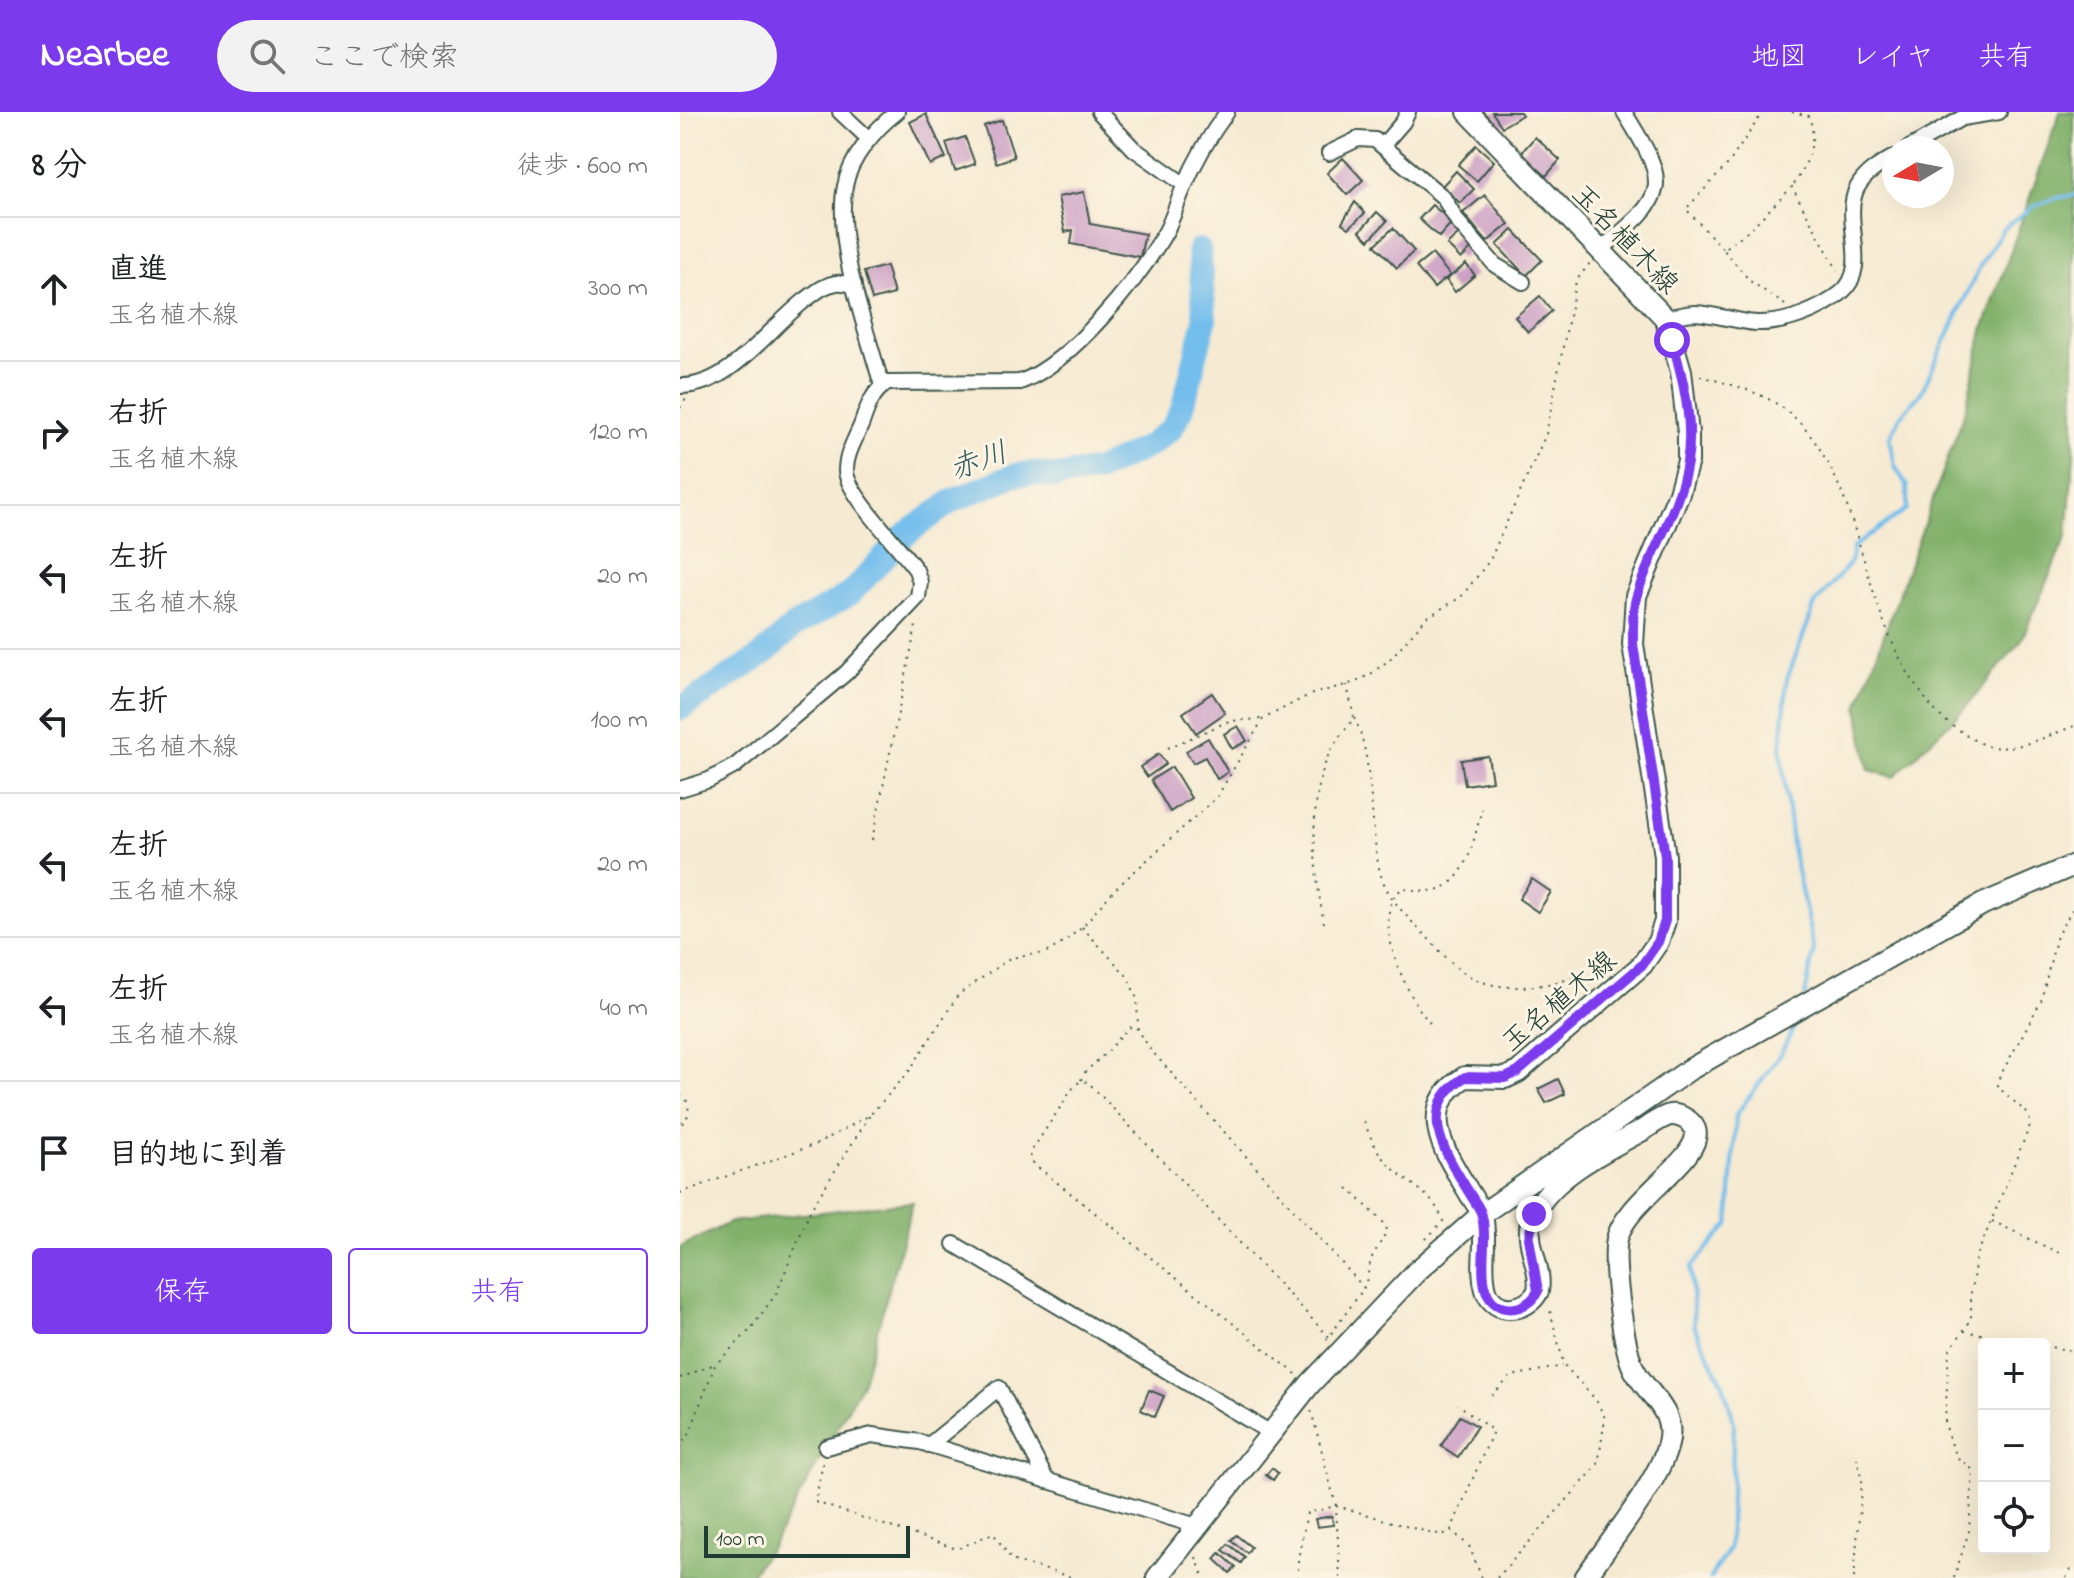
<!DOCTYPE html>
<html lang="ja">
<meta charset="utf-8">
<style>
body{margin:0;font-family:"Indie Flower","Klee One",sans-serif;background:#f2f2f2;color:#202124}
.controls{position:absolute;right:24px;bottom:24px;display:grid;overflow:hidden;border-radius:8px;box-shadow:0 8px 32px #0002}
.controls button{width:72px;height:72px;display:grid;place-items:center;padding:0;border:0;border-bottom:2px solid #e0e0e0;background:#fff;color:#202124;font:40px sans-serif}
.compass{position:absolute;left:1202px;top:24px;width:72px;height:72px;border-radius:50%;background:#fff;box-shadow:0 8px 32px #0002;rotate:260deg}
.scale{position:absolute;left:24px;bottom:20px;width:206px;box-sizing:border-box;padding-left:8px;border:4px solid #1f3d34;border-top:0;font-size:22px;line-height:28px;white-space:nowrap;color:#1f3d34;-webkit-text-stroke:6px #fcf5e5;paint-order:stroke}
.stop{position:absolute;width:24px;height:24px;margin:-18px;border:6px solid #7c3aed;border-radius:50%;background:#fff}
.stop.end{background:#7c3aed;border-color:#fff;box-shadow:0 2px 8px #0008}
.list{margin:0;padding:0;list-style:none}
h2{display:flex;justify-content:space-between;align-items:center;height:104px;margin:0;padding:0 32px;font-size:34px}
h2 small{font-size:26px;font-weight:400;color:#757577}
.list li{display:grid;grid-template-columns:52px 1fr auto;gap:24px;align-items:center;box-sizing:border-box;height:144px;padding:0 32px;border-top:2px solid #e0e0e0}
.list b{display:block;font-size:30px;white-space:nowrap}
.list p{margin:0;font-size:26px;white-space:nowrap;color:#757577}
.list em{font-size:26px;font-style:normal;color:#757577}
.actions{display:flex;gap:16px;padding:24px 32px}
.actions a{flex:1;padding:18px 0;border:2px solid #7c3aed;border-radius:8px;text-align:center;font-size:28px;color:#7c3aed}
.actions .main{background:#7c3aed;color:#fff}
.icon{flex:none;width:44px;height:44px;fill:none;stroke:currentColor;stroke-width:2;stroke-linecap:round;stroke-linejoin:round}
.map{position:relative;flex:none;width:1394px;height:1466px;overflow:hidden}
header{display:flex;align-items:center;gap:48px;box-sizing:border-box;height:112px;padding:0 40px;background:#7c3aed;color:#fff}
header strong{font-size:38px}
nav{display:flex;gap:44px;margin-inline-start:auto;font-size:28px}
.search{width:560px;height:72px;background:#f2f2f2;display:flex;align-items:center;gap:20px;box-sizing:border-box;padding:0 28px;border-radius:44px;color:#757577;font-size:30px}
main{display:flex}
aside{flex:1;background:#fff}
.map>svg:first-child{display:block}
</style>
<header>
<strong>Nearbee</strong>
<div class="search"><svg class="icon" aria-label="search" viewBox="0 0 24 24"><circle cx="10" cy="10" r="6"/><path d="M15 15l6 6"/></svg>ここで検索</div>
<nav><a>地図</a><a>レイヤ</a><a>共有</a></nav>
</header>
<main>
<aside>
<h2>8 分<small>徒歩 · 600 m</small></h2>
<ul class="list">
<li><svg class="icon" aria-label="ahead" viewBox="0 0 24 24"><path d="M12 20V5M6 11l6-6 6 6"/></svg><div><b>直進</b><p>玉名植木線</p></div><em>300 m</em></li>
<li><svg class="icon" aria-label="right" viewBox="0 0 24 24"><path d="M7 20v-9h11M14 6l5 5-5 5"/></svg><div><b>右折</b><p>玉名植木線</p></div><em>120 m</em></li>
<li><svg class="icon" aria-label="left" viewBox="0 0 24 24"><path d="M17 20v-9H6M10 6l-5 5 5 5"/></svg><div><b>左折</b><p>玉名植木線</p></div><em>20 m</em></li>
<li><svg class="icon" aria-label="left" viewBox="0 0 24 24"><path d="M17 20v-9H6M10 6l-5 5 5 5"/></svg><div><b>左折</b><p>玉名植木線</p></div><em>100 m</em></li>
<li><svg class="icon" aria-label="left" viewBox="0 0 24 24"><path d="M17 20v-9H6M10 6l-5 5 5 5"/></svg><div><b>左折</b><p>玉名植木線</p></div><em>20 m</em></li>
<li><svg class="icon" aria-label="left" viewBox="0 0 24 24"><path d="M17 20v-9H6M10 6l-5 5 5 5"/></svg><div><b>左折</b><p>玉名植木線</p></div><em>40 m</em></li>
<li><svg class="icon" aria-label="arrive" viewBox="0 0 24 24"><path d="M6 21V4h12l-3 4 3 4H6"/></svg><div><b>目的地に到着</b></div></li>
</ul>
<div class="actions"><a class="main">保存</a><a>共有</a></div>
</aside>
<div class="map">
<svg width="1394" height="1466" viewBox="0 0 1394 1466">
<rect width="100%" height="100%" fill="#fcf5e5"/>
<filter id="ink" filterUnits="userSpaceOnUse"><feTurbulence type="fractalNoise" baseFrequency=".0125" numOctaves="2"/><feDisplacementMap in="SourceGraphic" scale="16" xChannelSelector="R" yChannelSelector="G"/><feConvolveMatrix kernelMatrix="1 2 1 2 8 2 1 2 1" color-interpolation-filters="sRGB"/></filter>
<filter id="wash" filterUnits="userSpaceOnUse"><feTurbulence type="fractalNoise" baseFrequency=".006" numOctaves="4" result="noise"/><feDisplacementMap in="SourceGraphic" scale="32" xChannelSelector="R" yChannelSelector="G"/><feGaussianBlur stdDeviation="1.8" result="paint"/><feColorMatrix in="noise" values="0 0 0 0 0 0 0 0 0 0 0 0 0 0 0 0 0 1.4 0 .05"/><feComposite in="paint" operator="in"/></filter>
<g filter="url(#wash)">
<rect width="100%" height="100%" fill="#f6ead2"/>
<g fill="#81b16b" stroke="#507750" stroke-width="2">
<polygon points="1380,0 1394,0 1394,342 1387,423 1341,529 1286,595 1214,665 1189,658 1178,595 1286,296 1303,218"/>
<polygon points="233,1090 183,1269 92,1434 68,1466 0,1466 0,1135 51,1110"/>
</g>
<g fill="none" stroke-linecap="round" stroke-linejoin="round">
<g stroke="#73beec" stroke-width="4">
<polyline points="1125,884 1134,838 1113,740 1101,638 1107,567 1135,492 1170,451 1173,435 1227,397 1227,374 1215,354 1210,326 1219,306 1241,281 1300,154 1323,117 1351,96 1372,87 1394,83"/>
<polyline points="1030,1466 1049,1436 1054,1310 1043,1272 1014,1214 1011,1155 1049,1112 1056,1003 1100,943 1120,904"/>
</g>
<polyline stroke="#73beec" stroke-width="24" points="0,597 81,544 113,515 170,482 225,423 272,389 334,363 355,361 375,365 419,358 469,334 491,317 502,298 525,208 519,138"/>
</g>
<g id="blocks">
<g fill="#cca0c5">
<polygon points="812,0 840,0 842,3 822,15"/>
<polygon points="246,2 266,46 250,53 230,10"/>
<polygon points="322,8 334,45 316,51 304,14"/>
<polygon points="285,25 295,52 275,59 266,31"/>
<polygon points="855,25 880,48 866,64 841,41"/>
<polygon points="796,33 814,49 797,69 778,53"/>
<polygon points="663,46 683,68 667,83 647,61"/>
<polygon points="776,59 794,77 780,91 762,74"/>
<polygon points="404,80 410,112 465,122 460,145 391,132 393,118 385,120 378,85"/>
<polygon points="805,83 829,112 807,130 783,101"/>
<polygon points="675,90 685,101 669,116 662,111"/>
<polygon points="752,93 772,110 759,125 739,107"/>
<polygon points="697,100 707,109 689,128 680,119"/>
<polygon points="713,116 734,139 717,156 695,133"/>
<polygon points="833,118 862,148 846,164 817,133"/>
<polygon points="780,121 793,135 781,147 767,133"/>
<polygon points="752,142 770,163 754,176 736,155"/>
<polygon points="786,152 795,163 775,180 766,168"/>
<polygon points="206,154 214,182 192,188 184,160"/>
<polygon points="860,184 872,199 848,220 835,205"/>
<polygon points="532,581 545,601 516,621 503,601"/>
<polygon points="558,614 567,629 552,637 544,622"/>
<polygon points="528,626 548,660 537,667 525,645 513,651 506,639"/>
<polygon points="479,642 486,652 467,665 460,655"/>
<polygon points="808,644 812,669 785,673 781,648"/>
<polygon points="492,655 511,686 490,700 471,668"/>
<polygon points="852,767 871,780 858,800 839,787"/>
<polygon points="878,967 885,982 866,991 858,977"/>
<polygon points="469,1278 484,1284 475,1305 461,1298"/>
<polygon points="780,1304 797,1314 778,1345 761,1334"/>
<polygon points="592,1356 598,1361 593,1368 586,1363"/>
<polygon points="652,1404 653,1413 637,1415 635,1407"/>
<polygon points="556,1423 571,1435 567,1441 551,1428"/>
<polygon points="548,1432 565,1445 561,1451 543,1438"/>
<polygon points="540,1441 556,1455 550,1461 535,1447"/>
</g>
</g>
</g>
<g filter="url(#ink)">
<use href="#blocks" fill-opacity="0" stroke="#3f574c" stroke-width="2"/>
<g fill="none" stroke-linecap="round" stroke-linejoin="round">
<defs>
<g id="street">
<polyline points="160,0 189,27"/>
<polyline points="419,0 454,37 505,73"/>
<polyline points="703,33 723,10 728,0"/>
<polyline points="1229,36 1282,6 1319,0"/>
<polyline points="649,41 678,27 695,28 763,85 778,110 815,153 843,170"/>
<path d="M920,138C989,82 991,75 944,0"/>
<path d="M985,206C994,205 1005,201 1015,201C1035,202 1055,209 1076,211C1104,212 1139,199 1161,181C1192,155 1161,109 1177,76C1185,61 1200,53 1214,45"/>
<path d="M0,274C49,275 87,218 124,189C134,182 143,173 156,171C161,170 168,172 174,173"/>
<path d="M202,274C187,219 154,130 165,74C170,46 195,17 217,0"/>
<path d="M0,677L29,668L55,654L166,561L238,485L240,470L236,458C221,436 165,380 166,358C166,342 176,326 182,311C187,296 193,278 208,271L340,270C390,252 458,168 485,121C493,107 497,90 504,75C515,49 530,23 547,0"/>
<polyline points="274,1132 591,1321"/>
<polyline points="249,1333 319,1276 367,1369"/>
<polyline points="146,1335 192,1323 240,1330 517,1414"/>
</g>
<g id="secondary">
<path d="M788,0L985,206L992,228L1001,259L1008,321V349L999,381L956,484L953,532L985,744V809L978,830L962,853L838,960L825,966L785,965C733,997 767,1044 790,1082C794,1089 801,1097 802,1104C808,1128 799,1154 806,1178C814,1204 848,1200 858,1179C863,1153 841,1129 854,1102C871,1064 928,1037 963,1018C971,1013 981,1005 990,1003C999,1002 1011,1008 1015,1017C1025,1045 945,1089 937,1127C932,1152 943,1229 952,1253C964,1282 997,1296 988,1332C979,1370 928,1432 905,1466"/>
<polyline points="477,1466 630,1272 737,1159 802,1102 1009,958 1065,926 1303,792 1394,753"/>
</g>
</defs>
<use href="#street" stroke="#3f574c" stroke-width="18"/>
<use href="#secondary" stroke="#3f574c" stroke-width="24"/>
<g stroke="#3f574c" stroke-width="2" stroke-dasharray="2 6" stroke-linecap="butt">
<path d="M1112,0L1129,4C1138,29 1127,53 1113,74"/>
<polyline points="1042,136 1006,97 1049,51 1083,0"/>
<polyline points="1105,193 1070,169 1043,137 1067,120 1112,75 1158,159"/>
<path d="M1020,264C1056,274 1093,282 1119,310C1184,380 1180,491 1234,570C1247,590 1258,606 1279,618C1289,625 1300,633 1312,635C1338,639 1370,623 1394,614"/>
<polyline points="0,296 6,287"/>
<path d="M674,606C693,639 690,715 699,756C705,783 723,801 742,820C759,837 775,859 797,868C829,881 868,874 899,864"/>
<polyline points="488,636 549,609 582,607"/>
<polyline points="192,728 237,509"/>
<path d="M644,811C634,760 627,690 649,642C655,629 666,617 674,606L667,573"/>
<polyline points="402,815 448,865 457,887 458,917 469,936 684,1176 645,1230"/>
<path d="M750,911C728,887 686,801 723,776C731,777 740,780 748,779C788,777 793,728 802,697"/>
<polyline points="401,968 404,961 429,938 448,916 454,914 457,917"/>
<path d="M0,983L6,987C10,999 10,1005 0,1013"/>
<path d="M684,1010C691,1026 697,1042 710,1054C729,1072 754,1082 763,1109L745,1128"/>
<polyline points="668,1076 706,1113 707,1119 691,1147 685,1175"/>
<polyline points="0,1081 139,1031 190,1003 228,961 278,883 330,846 365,841 383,831 402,815 435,777 537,685 583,607 629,583 676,570 692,561 709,548 746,506 781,485 810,448 866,322 896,169 910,151"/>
<polyline points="1312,1109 1381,1142"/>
<polyline points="1284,1219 1355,1232"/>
<polyline points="1364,1234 1394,1239"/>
<polyline points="616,1262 354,1052 350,1046 352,1038 395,973 401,969 408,970 649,1225"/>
<polyline points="0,1266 32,1253"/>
<polyline points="812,1284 831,1264 883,1254"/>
<polyline points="0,1336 9,1322 35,1253 70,1218 96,1182 131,1097 190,1003"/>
<polyline points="143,1351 135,1390 277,1437 313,1421 332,1448 394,1466"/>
<polyline points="771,1418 789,1434 802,1466"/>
<polyline points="516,1445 524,1466"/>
<polyline points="618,1466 618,1447 627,1401 656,1394 631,1298"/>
<path d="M660,1466L656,1394C692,1403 726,1416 763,1423L771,1418L813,1319L778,1292"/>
<polyline points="817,1466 918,1353 925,1306 916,1288 884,1253 869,1195"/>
<polyline points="1174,1466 1182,1369 1177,1346"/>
<polyline points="1274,1466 1289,1419 1293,1358 1277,1345 1268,1323 1265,1309 1269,1239 1291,1208 1291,1180 1296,1146 1351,1011 1347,1001 1318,975 1318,968 1361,889 1377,823 1394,795"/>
<polyline points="1386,1466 1394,1452"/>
</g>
<use href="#street" stroke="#fff" stroke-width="14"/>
<use href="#secondary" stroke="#fff" stroke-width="20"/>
</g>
</g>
<g fill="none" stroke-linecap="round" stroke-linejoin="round" filter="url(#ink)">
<path stroke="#7c3aed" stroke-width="10" d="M854,1102L849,1126L858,1179C847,1201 814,1204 806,1178C799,1155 808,1128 802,1104C801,1097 794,1089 790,1082C767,1044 733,997 785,965L825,966L838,960L962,853L978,830L985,809V744L953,532C953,516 952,498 957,483C971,438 1000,397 1007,350C1014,311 1003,266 992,228"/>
</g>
<g text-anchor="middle" stroke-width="6" stroke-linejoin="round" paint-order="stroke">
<g font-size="28" fill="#1f3d34" stroke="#fcf5e5">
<text transform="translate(946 126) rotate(46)" y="10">玉名植木線</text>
<text transform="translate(878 888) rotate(-40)" y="10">玉名植木線</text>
</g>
<g font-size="30" font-style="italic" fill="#345d62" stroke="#fcf5e5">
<text transform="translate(298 348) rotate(-19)" y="10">赤川</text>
</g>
</g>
</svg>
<div class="controls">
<button>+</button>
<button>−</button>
<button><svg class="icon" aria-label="locate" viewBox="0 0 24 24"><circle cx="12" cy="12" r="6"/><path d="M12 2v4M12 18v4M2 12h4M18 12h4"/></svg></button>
</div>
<svg class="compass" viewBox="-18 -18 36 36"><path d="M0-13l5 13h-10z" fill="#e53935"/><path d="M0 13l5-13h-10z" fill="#757577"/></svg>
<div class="scale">100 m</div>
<div class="stop" style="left:992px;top:228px"></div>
<div class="stop end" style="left:854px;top:1102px"></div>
</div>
</main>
